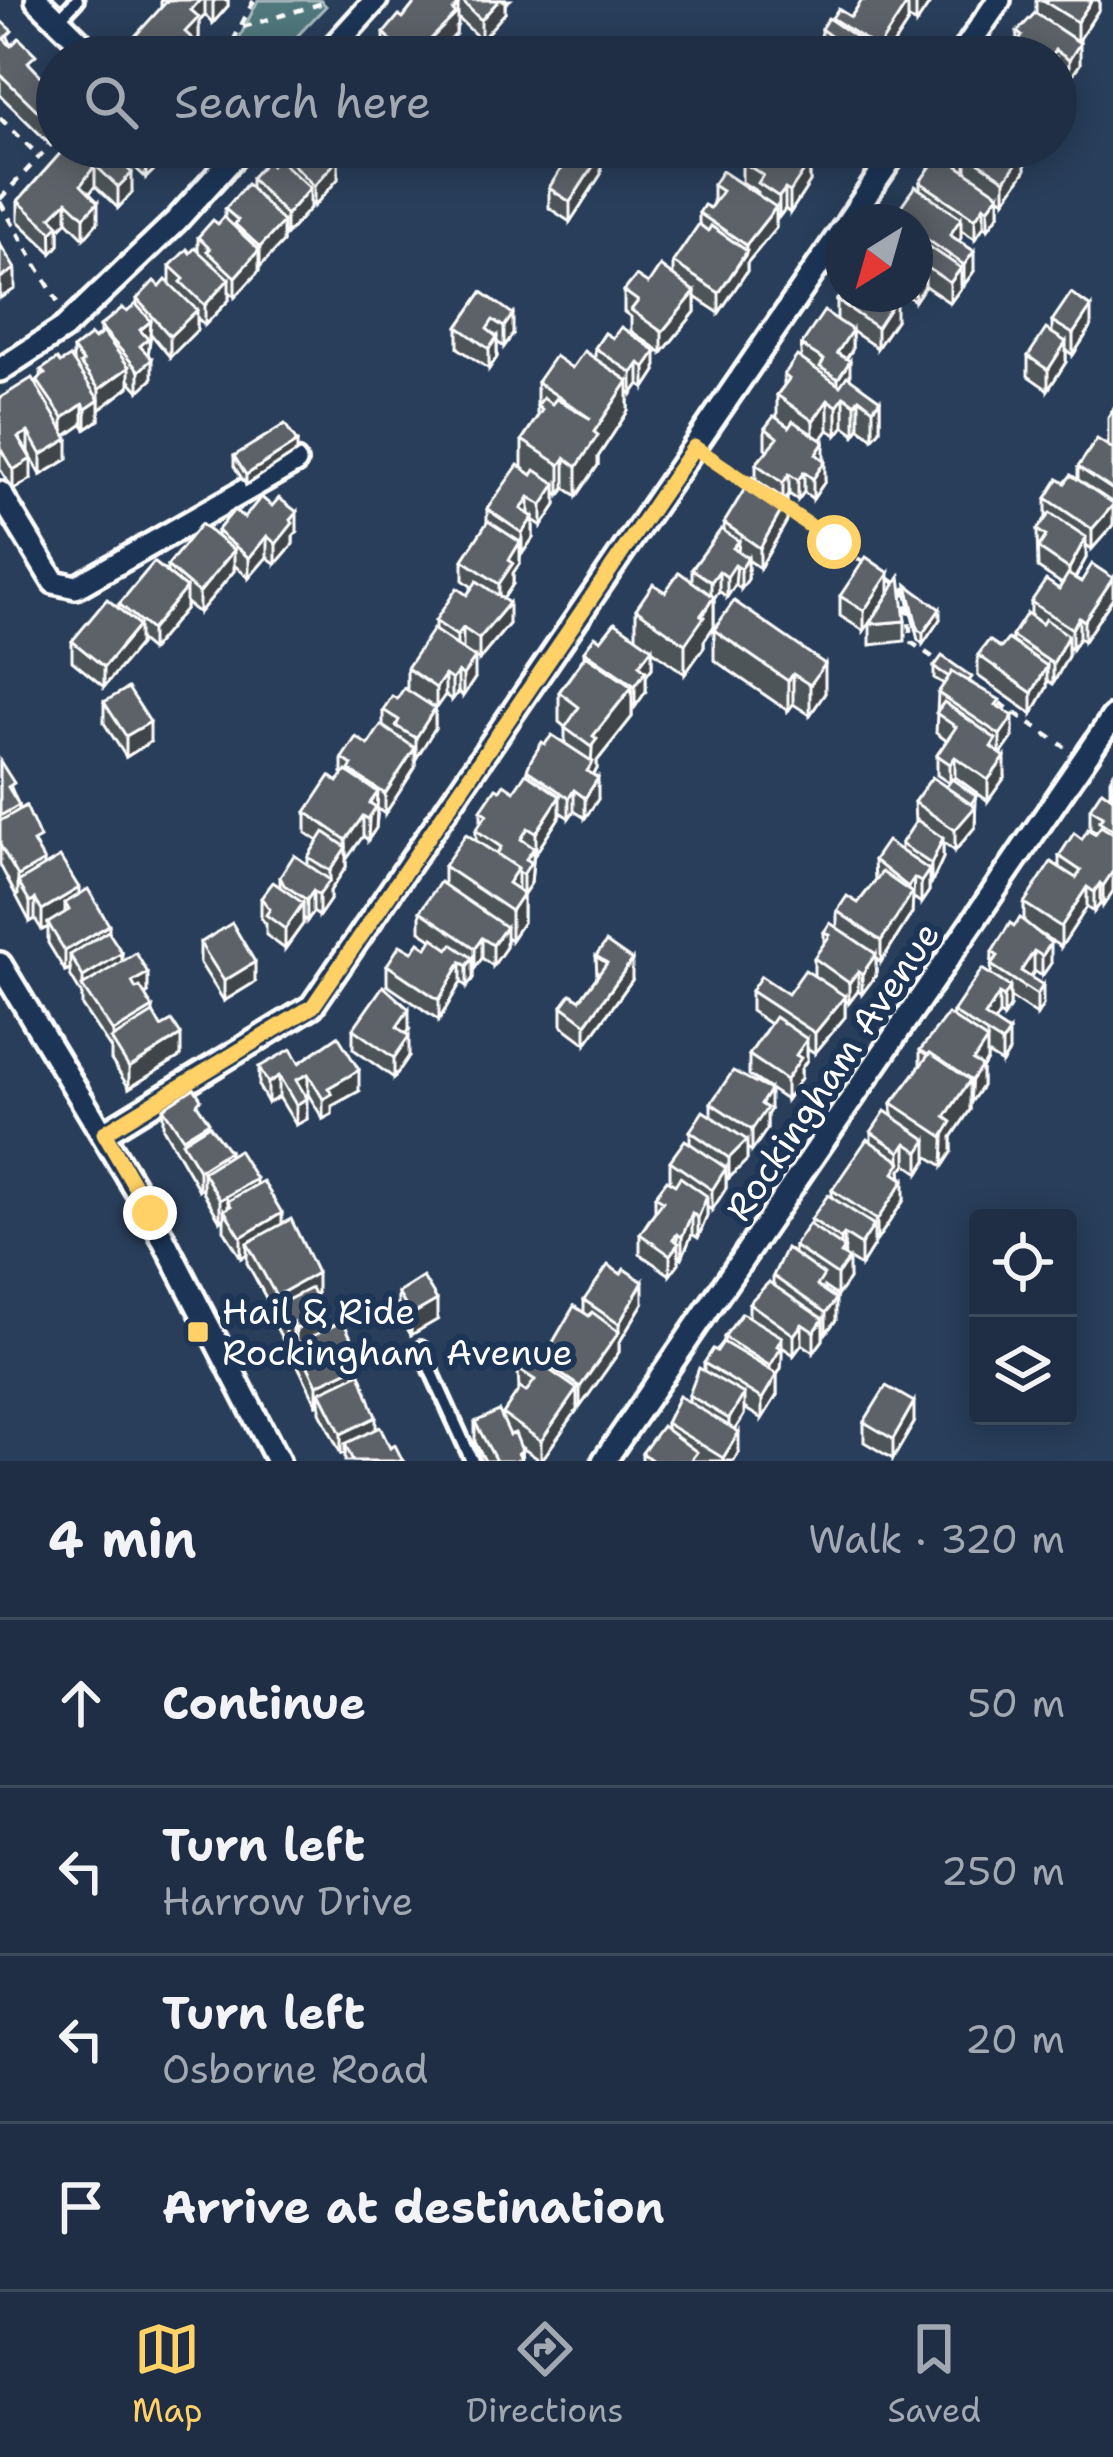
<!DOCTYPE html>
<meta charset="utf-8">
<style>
body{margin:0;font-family:"Shantell Sans",sans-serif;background:#27364b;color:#f1f3f6}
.controls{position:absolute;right:36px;bottom:36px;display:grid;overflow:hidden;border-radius:12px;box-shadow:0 6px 30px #0003}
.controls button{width:108px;height:108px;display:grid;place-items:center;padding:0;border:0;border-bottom:3px solid #3c4a5d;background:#1f2e44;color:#f1f3f6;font:60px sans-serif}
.compass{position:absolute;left:825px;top:204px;width:108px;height:108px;border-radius:50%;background:#1f2e44;box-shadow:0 6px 30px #0003;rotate:217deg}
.stop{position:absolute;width:36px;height:36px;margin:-27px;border:9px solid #ffd166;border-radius:50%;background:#fff}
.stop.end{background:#ffd166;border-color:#fff;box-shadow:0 3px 12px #0008}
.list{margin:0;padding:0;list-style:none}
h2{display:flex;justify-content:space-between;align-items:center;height:156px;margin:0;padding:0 48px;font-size:51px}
h2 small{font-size:39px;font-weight:400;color:#a1a8b2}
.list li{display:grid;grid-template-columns:78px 1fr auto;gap:36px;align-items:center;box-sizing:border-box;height:168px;padding:0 48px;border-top:3px solid #3c4a5d}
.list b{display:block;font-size:45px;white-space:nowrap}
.list p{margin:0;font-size:39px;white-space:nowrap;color:#a1a8b2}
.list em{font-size:39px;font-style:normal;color:#a1a8b2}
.icon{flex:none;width:66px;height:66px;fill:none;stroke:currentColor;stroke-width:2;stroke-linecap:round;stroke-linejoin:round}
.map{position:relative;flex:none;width:1113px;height:1461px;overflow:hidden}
.search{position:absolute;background:#1f2e44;box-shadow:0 6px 30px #0003;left:36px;right:36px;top:36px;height:132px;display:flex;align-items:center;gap:30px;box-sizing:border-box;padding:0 42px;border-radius:66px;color:#a1a8b2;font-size:45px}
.sheet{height:828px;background:#1f2e44}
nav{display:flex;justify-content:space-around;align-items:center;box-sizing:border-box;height:168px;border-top:3px solid #3c4a5d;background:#1f2e44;font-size:33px;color:#a1a8b2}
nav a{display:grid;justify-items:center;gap:6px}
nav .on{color:#ffd166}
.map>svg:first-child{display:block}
</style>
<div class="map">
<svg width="1113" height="1461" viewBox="0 0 1113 1461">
<rect width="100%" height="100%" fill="#293e5a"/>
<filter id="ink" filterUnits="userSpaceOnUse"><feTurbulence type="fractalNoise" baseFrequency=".00833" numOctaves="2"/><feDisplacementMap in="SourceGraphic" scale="24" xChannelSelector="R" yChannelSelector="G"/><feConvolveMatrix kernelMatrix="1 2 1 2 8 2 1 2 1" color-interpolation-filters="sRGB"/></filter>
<g filter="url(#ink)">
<polygon fill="#4f777b" stroke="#a7bbbd" stroke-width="3" points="258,0 320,0 326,6 277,57 230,57"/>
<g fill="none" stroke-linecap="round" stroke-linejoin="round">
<defs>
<g id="service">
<polyline points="58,20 77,0"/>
<polyline points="421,1348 472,1461"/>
</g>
<g id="minor">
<polyline points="37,0 79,41"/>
<polyline points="324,57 376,0"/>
<polyline points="960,57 999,0"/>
<polyline points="848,222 899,147"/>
<polyline points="0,370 64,328 176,221 243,147"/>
<polyline points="0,493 54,582 76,587 295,462"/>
<polyline points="0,964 150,1213 278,1461"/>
<polyline points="104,1133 312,1006 843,229"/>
<polyline points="604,1461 1113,717"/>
</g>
</defs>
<use href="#service" stroke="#fff" stroke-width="20"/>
<use href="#minor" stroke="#fff" stroke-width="30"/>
<g stroke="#fff" stroke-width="4.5" stroke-dasharray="9 9" stroke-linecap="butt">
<polyline points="243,27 323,3"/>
<polyline points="225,57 254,0"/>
<polyline points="0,118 39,156"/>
<polyline points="164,147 189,171"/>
<polyline points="0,199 57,138"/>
<polyline points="0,202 58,302"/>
<polyline points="714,461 749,485"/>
<polyline points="783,508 863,562"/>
<polyline points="888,578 904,589 912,643 941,663"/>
<polyline points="1000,703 1065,747"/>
</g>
<use href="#service" stroke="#1d3557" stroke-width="10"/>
<use href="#minor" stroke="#1d3557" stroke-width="21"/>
</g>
<g fill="#4e5459" stroke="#fff" stroke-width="3">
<polygon points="161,0 228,0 228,6 213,23 205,15 199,22 199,38 193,44 193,57 116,57 161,9"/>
<polygon points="417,0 510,0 505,4 505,13 481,40 458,18 456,34 438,52 438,57 364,57 384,44 384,33 403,18"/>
<polygon points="862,0 932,0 916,24 908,18 908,22 885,57 825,57 827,54 821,49 821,29 832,21 832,18 851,17"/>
<polygon points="1036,0 1099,0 1099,9 1078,42 1080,64 1069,80 1056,71 1056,57 1008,57 1017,44 1017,32 1036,13"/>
<polygon points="0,20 12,46 43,78 57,76 48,142 0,95"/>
<polygon points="66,147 161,147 161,163 146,178 123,156 119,160 132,193 118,208 95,186 89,193 98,222 84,238 67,221 59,229 59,245 52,253 18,221 18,201"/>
<polygon points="283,147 350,147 338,160 338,179 314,206 310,202 310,208 286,235 283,232 283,242 259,266 259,271 235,297 229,291 229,300 205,325 197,318 197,330 170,357 151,334 148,355 152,379 139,391 129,380 129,387 99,410 99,420 86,429 83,424 66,436 68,459 41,475 28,452 31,479 13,490 0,469 0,398 37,386 37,380 41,376 41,370 60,363 73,362 73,349 100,335 100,326 137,306 137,299 160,287 170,284 170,266 190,253 198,250 198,237 225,219 225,209 251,188 251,178 280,161 280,151"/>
<polygon points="575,147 611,147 601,162 601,174 570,222 549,208 549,188"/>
<polygon points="752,147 834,147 820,168 810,162 810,182 790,213 785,209 779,217 776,215 776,228 747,263 747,271 719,313 695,297 695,312 662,353 631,331 631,317 624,312 624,291 673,276 673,262 699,225 699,213 710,208 713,203 713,185 758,195 758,192 742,182 742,162"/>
<polygon points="944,147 1021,147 1025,171 1005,200 999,196 999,214 988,229 984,226 975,239 961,230 959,241 974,271 964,285 961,282 961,288 950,303 925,286 915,301 904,294 915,294 915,222 894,222 894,216 920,189 920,182"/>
<polygon points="482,292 513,334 504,347 497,342 497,357 489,369 458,348 458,327"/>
<polygon points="837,300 896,320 877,348 852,331 852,350 846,359 850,379 880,400 880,430 873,438 859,428 855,434 844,426 837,435 828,430 821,440 825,481 813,499 804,492 798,500 789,494 786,500 787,521 760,568 748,560 748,579 741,589 735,585 727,597 719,591 714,598 714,626 704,641 704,647 685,674 652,650 652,668 646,676 646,691 635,707 632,705 632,717 597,761 597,769 593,775 598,799 585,818 574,811 569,818 560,812 560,816 536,853 534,852 531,883 523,895 523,922 511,940 506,937 506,947 493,966 482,958 475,968 473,967 473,978 467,987 461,982 439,1020 387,985 387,965 412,952 427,948 432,939 420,931 420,911 444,885 444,866 476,840 476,830 481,822 481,810 500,790 514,791 527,774 527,770 545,744 565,743 565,727 559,722 559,692 584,657 584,651 601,640 636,636 636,609 665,592 692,581 692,569 724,530 724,523 756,480 756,464 768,450 765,448 765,428 777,418 777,395 784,386 784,375 801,359 801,345 837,320"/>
<polygon points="1052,321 1091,327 1073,355 1066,350 1066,362 1048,390 1028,376 1028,356 1052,333"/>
<polygon points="605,333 656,371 645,388 639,384 632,394 628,391 628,411 598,457 598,465 577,496 565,488 560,495 556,492 556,505 542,526 533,520 533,538 522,554 520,552 520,563 513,573 513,584 503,599 509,624 479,660 462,649 475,678 463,696 458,692 452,700 445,695 435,708 435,728 415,758 415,768 385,814 378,809 376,828 368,840 363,836 346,860 346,867 330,891 330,900 319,916 313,912 307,921 303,918 303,924 285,949 266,935 266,924 261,918 261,898 280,887 280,877 308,864 308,857 318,841 306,833 306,812 342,777 342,758 368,745 383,726 383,710 407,689 407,668 435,631 435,621 467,595 472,587 463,580 463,560 487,523 487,509 522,468 522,440 537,417 537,382 595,358 595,348"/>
<polygon points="1113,409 1113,525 1092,549 1086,545 1086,558 1075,578 1113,598 1084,641 1079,638 1072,649 1068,647 1068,656 1053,684 1047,680 1047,687 1032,714 978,676 978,655 1001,648 1012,642 1012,636 1031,616 1031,602 1059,589 1062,584 1038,568 1037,530 1046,518 1046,498 1065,483 1078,480 1078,467 1108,446 1108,417"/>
<polygon points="297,452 246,485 234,466 234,456"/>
<polygon points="244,518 297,532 293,536 293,544 276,564 267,557 249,578 234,565 234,571 199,613 186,603 186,608 151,650 139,640 139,645 104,687 72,661 72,641 119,609 119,604 167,572 167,566 217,537 217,531"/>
<polygon points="907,585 940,619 923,644 918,640 907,596"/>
<polygon points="889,593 864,631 840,616 840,596"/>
<polygon points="734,601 825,693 810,715 793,704 788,711 714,660 714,630"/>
<polygon points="905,621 905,641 870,645 870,624"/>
<polygon points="934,667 972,683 1000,708 1013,737 1001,754 1005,777 988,801 955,777 953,780 976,796 975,827 955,851 943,842 943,858 931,884 929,883 929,891 921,903 914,898 912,902 912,913 881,962 876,958 876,975 862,994 858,991 849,1003 845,1000 845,1017 815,1053 807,1048 807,1060 801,1069 801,1078 786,1100 749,1075 749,1055 770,1024 751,1011 751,991 788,994 814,976 814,958 824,944 824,932 837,927 837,911 858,903 875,881 874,860 901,851 901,844 915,823 914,802 946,787 949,783 937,775 937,755 947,741 936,733 938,693 944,684 934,678"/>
<polygon points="104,702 150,742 126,757 104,723"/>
<polygon points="0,761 44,866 79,895 109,933 122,962 148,993 145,995 153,1014 181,1056 129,1088 111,1060 111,1049 82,1006 82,995 70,975 70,969 65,971 48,943 48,927 42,930 35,919 30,922 0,865"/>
<polygon points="1113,774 1113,891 1103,906 1100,904 1094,912 1087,907 1061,947 1039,933 1051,963 1042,976 1034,971 1031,977 1043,1005 1037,1015 1010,997 1010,1007 1004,1017 999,1014 994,1022 1009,1052 1002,1063 987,1054 987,1060 982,1069 982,1086 970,1103 970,1110 952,1137 952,1152 943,1166 927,1156 927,1160 919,1173 906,1164 901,1170 904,1200 877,1240 874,1238 874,1245 861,1266 845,1256 849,1279 837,1296 824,1287 824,1291 836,1320 826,1333 823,1331 823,1340 814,1352 802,1344 794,1355 782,1347 781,1368 777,1375 777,1395 762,1419 744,1408 744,1415 735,1430 739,1452 734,1461 642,1461 642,1453 666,1429 666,1423 689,1402 689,1395 704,1371 704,1363 724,1342 724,1337 749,1317 749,1303 773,1285 773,1276 794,1254 794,1246 811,1225 811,1219 832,1198 832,1190 871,1141 871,1132 892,1115 892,1103 920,1066 920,1050 953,1018 953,1012 991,975 992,952 1014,926 1024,920 1024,903 1059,867 1059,856 1082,839 1097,832 1090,828 1090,808 1110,796 1110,779"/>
<polygon points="200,943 255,982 224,1001 200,963"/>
<polygon points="596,956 632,980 586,1044 562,1026 562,1006 580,1000 597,977"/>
<polygon points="353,1029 409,1030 406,1034 409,1056 394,1078 353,1049"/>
<polygon points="299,1063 359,1091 332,1106 332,1114 323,1119 308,1094 305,1096 307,1119 296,1125 279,1097 268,1103 259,1087 259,1067"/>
<polygon points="711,1103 770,1110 767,1115 767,1129 752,1151 747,1148 747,1160 729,1178 726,1176 726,1188 712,1210 707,1207 707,1216 698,1238 692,1234 682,1258 679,1255 679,1263 670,1275 640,1254 640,1234 655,1211 655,1196 670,1181 670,1161 690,1143 690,1131 711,1116"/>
<polygon points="163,1108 201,1110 209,1125 229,1156 256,1185 282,1224 317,1293 314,1295 325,1330 353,1359 357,1375 376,1429 390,1448 403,1461 345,1461 345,1453 341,1454 320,1412 320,1404 317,1405 297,1364 297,1349 293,1342 286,1346 276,1327 276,1316 247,1263 247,1254 241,1258 224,1230 224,1218 220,1221 203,1192 203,1188 199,1190 163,1128"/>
<polygon points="398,1293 437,1320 411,1335 398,1313"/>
<polygon points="584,1300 643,1303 619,1343 619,1352 580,1407 577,1405 577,1410 541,1461 521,1447 522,1461 485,1461 475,1442 475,1422 503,1419 503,1414 519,1390 518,1369 542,1365 542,1361 584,1313"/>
<polygon points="864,1422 914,1423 893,1459 864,1442"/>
</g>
<g fill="#404548" stroke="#fff" stroke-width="3">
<polygon points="200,0 205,0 205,15 199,22 199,38 193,44 193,57 177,57 191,10"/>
<polygon points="215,0 228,0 228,6 213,23 213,3"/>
<polygon points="499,0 505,0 505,13 481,40 481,20"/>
<polygon points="916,0 932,0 916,24"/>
<polygon points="1092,0 1099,0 1099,9 1077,43 1077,22"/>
<polygon points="908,2 908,22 885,57 878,57 878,48"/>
<polygon points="458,5 458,25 456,28 456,34 438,52 438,57 428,57 428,42"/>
<polygon points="1080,43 1080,64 1069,80 1069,60"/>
<polygon points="57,112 57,132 48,142 48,121"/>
<polygon points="112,147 123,147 123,156 109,171 109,150"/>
<polygon points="156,147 161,147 161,163 146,178 146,157"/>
<polygon points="332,147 350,147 338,160 338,179 314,206 314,186 332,166"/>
<polygon points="601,147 611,147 601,162"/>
<polygon points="821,147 834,147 820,168 820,148"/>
<polygon points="1025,151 1025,171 1005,200 1005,180"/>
<polygon points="809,152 810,182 790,213 790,192"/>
<polygon points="601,154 601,174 570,222 570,202"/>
<polygon points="966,154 966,174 958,166"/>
<polygon points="95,165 95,186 81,206 81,185"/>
<polygon points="132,173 132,193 118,208 118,187"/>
<polygon points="310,188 310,208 286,235 286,215"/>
<polygon points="785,189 785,209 779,217 779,197"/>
<polygon points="999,194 999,214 988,229 988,209"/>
<polygon points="67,201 67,221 59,229 59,245 52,253 51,217"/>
<polygon points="98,202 98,222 84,238 84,217"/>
<polygon points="984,206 984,226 975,239 975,219"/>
<polygon points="776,207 776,228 747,263 747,271 719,313 719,293 746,254 746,245"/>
<polygon points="961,218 961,238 950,255 950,235"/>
<polygon points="283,222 283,242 260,267 260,247"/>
<polygon points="259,250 259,271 235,297 235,277"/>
<polygon points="974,251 974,271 964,285 964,265"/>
<polygon points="925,266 925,286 915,301 915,281"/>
<polygon points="961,268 961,288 950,303 950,283"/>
<polygon points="15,269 15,289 0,298 0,278"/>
<polygon points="229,279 229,300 205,325 205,305"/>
<polygon points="695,292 695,312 662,353 662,332"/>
<polygon points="896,299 896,320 877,348 877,328"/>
<polygon points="1091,307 1091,327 1073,355 1073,334"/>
<polygon points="197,310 197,330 170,357 170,336"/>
<polygon points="513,314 513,334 504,347 504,327"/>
<polygon points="151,321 148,359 140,366 140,330"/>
<polygon points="852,330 852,350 837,373 837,353"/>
<polygon points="497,337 497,357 489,369 489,349"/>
<polygon points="1066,342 1066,362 1048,390 1048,370"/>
<polygon points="656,351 656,371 645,388 645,367"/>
<polygon points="152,359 152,379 139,391 139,371"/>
<polygon points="850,361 850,381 838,399 838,379"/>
<polygon points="639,363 639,384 632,394 632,373"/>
<polygon points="129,367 129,387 99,410 99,389"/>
<polygon points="628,381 628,411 598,457 598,465 577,496 577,467 594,432"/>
<polygon points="844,396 844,426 837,435 837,406"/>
<polygon points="859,398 859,428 855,434 855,404"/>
<polygon points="99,400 99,420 86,429 86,409"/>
<polygon points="828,400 828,430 813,451 813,421"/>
<polygon points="880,400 880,430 873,438 873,409"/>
<polygon points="83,404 83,424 63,438 63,418"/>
<polygon points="28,432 28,452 18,437"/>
<polygon points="68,439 68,459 41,475 41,455"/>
<polygon points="297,442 297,452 246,485 246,475"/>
<polygon points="824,442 824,463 816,454"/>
<polygon points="565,458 565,488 560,495 560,465"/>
<polygon points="31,459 31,479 13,490 13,470"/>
<polygon points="825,461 825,481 813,499 813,479"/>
<polygon points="804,472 804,492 798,500 798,480"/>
<polygon points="789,474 789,494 783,503 783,483"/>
<polygon points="556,484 556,505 542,526 542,505"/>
<polygon points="529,497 529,517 521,509"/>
<polygon points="787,501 787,521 760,568 760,548"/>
<polygon points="1113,505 1113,525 1092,549 1092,529"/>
<polygon points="297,512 297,532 293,536 293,544 276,564 276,544"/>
<polygon points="533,517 533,538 522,554 522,533"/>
<polygon points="267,536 267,557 249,578 249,558"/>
<polygon points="1086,537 1086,558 1069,589 1069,569"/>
<polygon points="739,541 735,585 727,597 727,577 733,548"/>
<polygon points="520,542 520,563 513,573 513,584 499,605 499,584 509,560"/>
<polygon points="234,550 234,571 199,613 199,593"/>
<polygon points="748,558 748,579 741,589 741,569"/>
<polygon points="719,571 719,591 714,598 714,626 704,641 704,647 685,674 685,644 711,601 711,582"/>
<polygon points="889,573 889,593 864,631 864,611"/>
<polygon points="1113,578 1113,598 1084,641 1084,621"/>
<polygon points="186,588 186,608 151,650 151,630"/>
<polygon points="509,603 509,624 479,660 479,639"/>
<polygon points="940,609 940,619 923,644 923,633"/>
<polygon points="1079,617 1079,638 1072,649 1072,629"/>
<polygon points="139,625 139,645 104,687 104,667"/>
<polygon points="463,628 463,648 457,656 457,636"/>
<polygon points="1068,635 1068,656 1053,684 1053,664"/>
<polygon points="652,648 652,668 646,676 646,691 635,707 635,686 639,665"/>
<polygon points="475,658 475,678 463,696 463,675"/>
<polygon points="825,664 825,693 810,715 810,685"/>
<polygon points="1047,666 1047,687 1032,714 1032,693"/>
<polygon points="458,672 458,692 452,700 452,680"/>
<polygon points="793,674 793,704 788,711 788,681"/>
<polygon points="445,675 445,695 436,708 436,688"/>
<polygon points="632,687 632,717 597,761 597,769 593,775 587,771 591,764 593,736"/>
<polygon points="435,708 435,728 416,759 416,738"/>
<polygon points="1013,716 1013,737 1000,756 1000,735"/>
<polygon points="150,722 150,742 126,757 126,736"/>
<polygon points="415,748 415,768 385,814 385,794"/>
<polygon points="955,757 955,777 950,784 950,764"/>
<polygon points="1005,757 1005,777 988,801 988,780"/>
<polygon points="598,778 598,799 585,818 585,798"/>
<polygon points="574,790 574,811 569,818 569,798"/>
<polygon points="378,792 376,828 368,840 370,803"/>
<polygon points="560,796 560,816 536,853 536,833"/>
<polygon points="976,796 975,827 955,851 955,830"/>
<polygon points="19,805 19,825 0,836 0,816"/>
<polygon points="363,816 363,836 346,860 346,840"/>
<polygon points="943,838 943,858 931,884 931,864"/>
<polygon points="346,847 346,867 330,891 330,900 319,916 319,895 330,880 330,871"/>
<polygon points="534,848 531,883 523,895 523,875 526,859"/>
<polygon points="44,861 44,881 18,882 18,896 18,876"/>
<polygon points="518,868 518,898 508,883"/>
<polygon points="929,870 929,891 921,903 921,882"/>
<polygon points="1113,871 1113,891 1103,906 1103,886"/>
<polygon points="914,878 912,913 881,962 881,941 908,899 908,887"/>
<polygon points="1100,883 1100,904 1094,912 1094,892"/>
<polygon points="1087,887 1087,907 1061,947 1061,927"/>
<polygon points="79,888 79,908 65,903 65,917 48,923 48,927 42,930 42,910"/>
<polygon points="313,891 313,912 307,921 307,900"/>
<polygon points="523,893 523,922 511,940 511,911"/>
<polygon points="35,899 35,919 30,922 30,902"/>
<polygon points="303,903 303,924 285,949 285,929"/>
<polygon points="109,925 109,945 70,955 70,969 65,971 65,951"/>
<polygon points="506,927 506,947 493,966 493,945"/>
<polygon points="482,938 482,958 475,968 475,948"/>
<polygon points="1051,943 1051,963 1042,976 1042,956"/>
<polygon points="1034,951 1034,971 1024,987 1021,971"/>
<polygon points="122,953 122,974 83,987 83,977"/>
<polygon points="876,954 876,975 862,994 862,974"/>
<polygon points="473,958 473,978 467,987 467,966"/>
<polygon points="632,960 632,980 586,1044 586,1024"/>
<polygon points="255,962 255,982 224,1001 224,981"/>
<polygon points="461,962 461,982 439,1020 439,1000"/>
<polygon points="858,971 858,991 849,1003 849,983"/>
<polygon points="148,973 148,993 132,1002 132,982"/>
<polygon points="1043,985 1043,1005 1037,1015 1037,995"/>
<polygon points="1010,987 1010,1007 1004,1017 1004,997"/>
<polygon points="999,994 999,1014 987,1034 985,1016"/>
<polygon points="845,996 845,1017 815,1053 815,1033"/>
<polygon points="153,1008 153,1028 113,1043 113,1032"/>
<polygon points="409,1009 409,1030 397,1047 397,1027"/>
<polygon points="1009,1032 1009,1052 1002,1063 1002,1043"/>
<polygon points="181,1035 181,1056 129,1088 129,1068"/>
<polygon points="409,1036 409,1056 394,1078 394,1058"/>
<polygon points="807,1039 807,1060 801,1069 801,1078 786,1100 786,1080 796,1055"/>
<polygon points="987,1040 987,1060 982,1069 982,1086 970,1104 973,1061"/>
<polygon points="359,1070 359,1091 332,1106 332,1114 323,1119 323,1099 328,1088"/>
<polygon points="308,1074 308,1094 296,1100 296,1080"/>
<polygon points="279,1076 279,1097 268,1103 268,1083"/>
<polygon points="970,1080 970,1110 952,1137 952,1152 943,1166 945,1117"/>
<polygon points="770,1090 770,1110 767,1115 767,1129 752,1151 752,1130 761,1104"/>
<polygon points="307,1098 307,1119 296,1125 296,1105"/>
<polygon points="747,1140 747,1160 729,1178 729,1158"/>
<polygon points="927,1140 927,1160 919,1173 919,1152"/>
<polygon points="906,1143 906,1164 901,1170 901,1182 894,1173 900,1164 900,1152"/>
<polygon points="229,1151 229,1171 203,1172 203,1188 199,1190 199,1170"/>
<polygon points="726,1168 726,1188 712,1210 712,1190"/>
<polygon points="256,1179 256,1199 231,1206 228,1201 228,1216 224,1210 224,1218 220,1221 220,1200"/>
<polygon points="904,1180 904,1200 877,1240 877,1220"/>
<polygon points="707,1196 707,1216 698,1238 698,1218"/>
<polygon points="282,1213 282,1233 247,1243 247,1254 241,1258 241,1237"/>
<polygon points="692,1213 692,1234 682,1258 682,1237"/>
<polygon points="874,1225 874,1245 861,1266 861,1245"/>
<polygon points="677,1234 679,1263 670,1275 670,1255 673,1239"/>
<polygon points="844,1234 845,1264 849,1259 849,1279 837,1296 837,1275 841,1270 841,1239"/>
<polygon points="317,1273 317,1293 280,1314 276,1306 276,1316 276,1296"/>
<polygon points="643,1282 643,1303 619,1343 619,1352 580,1407 580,1387 619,1332 619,1324"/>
<polygon points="836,1299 836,1320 826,1333 826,1313"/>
<polygon points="437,1300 437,1320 411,1335 411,1315"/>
<polygon points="325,1315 325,1335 297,1344 296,1349 296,1329"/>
<polygon points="823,1319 823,1340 814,1352 814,1332"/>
<polygon points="293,1322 293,1342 286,1346 286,1326"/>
<polygon points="802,1324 802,1344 794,1355 794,1335"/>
<polygon points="782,1337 782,1358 781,1368 777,1375 777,1395 762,1419 762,1399 770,1386 770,1366"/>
<polygon points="357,1366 357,1386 320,1392 320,1404 317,1405 317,1385"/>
<polygon points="577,1389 577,1410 541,1461 541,1441"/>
<polygon points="744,1394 744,1415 729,1439 729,1419"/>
<polygon points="914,1402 914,1423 893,1459 893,1439"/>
<polygon points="376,1417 376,1438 345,1444 345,1453 341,1454 341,1434"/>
<polygon points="739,1432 739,1452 734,1461 723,1461 723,1458"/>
</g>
<g fill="#5b6267" stroke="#fff" stroke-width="3">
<polygon points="168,0 200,0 191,10 199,17 185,32 193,39 177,56 169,49 161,57 116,57"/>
<polygon points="417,0 453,0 458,5 453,11 456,14 428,42 438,50 432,57 407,57 384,33 399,15 403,18"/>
<polygon points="461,0 499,0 481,20"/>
<polygon points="862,0 908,2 878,48 832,18 838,9 851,17"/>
<polygon points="1042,0 1092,0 1077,22"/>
<polygon points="1035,13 1080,43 1069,60 1055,50 1051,57 1008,57 1022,36 1017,32"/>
<polygon points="828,18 875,50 870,57 825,57 836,40 821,29"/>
<polygon points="0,20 12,31 4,39 11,46 19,38 36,55 28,62 43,78 51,70 57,76 57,112 48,121 0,74"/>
<polygon points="642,41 666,57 631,57"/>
<polygon points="383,44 398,57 364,57 373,46 377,50"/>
<polygon points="66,147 112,147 109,150 132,173 118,187 95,165 81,185 98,202 84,217 67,201 51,217 59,225 52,232 18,201"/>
<polygon points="135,147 156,147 146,157"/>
<polygon points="283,147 325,147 338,159 314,186 280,151"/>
<polygon points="575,147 589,147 601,154 570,202 549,188"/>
<polygon points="752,147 803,147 809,152 805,158 810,162 790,192 785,189 779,197 758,183 763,175 742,162"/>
<polygon points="944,147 1019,147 1025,151 1005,180 966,154 958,166 999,194 988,209 984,206 975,219 920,182"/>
<polygon points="277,158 310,188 286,215 251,178 267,161 271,165"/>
<polygon points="722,171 776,207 746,245 699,213 704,205 710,208 722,191 713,185"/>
<polygon points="247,184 283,222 260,247 235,224 238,220 225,209"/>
<polygon points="915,186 961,218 950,235 974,251 964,265 915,231 915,222 902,222 894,216"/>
<polygon points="224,217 259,250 235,277 207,251 210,249 198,237 213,220 218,224"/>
<polygon points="699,224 708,231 711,226 747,251 719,293 673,262"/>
<polygon points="915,237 961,268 950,283 925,266 915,281"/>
<polygon points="0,244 15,269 0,278"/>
<polygon points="195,248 229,279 205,305 181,282 184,279 170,266 187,249 190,253"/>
<polygon points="660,266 695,292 662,332 631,310 638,301 624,291 636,276 648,284"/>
<polygon points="166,280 197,310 170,336 137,299 154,281 160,287"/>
<polygon points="843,291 843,294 888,294 896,299 877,328 837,300"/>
<polygon points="482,292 513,314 504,327 493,320 487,329 497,337 489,349 458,327"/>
<polygon points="1071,293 1091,307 1073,334 1052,321"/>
<polygon points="136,304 151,321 140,330 148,339 140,346 152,359 139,371 100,326 122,308 127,312"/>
<polygon points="824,311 852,330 837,353 850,361 838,379 820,367 824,360 801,345"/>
<polygon points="621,327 656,351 645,367 639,363 632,373 595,348 605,333 613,338"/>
<polygon points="1046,329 1066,342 1048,370 1028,356"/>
<polygon points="103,332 129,367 99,389 80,364 83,362 73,349 91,335 95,339"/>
<polygon points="584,351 628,381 594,432 598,435 577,467 565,458 560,465 522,440 542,410 537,406 543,398 552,404 556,399 591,419 537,382 555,356 572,368"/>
<polygon points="797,356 840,386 847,376 880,400 873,409 859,398 855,404 844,396 837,406 828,400 813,421 777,395 789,379 784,375"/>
<polygon points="70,357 99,400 86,409 83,404 63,418 37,380 45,374 41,370 57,359 60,363"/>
<polygon points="32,378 68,439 41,455 28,432 18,437 31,459 13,470 0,448 0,398"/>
<polygon points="774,416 789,427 793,421 824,442 816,454 825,461 813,479 804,472 798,480 789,474 783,483 756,464 778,438 765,428"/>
<polygon points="285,424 297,442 246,475 234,456"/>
<polygon points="1097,439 1113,449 1113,490 1078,467"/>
<polygon points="518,465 532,475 535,470 556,484 542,505 529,497 525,504 521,509 533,517 522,533 487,509"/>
<polygon points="1071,475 1113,503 1113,505 1092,529 1046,498 1058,479 1065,483"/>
<polygon points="752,477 787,501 760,548 724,523"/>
<polygon points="261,497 272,506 279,498 297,512 290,520 293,523 276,544 267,536 249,558 217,531 234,510 244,518"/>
<polygon points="1050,513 1086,537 1069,569 1038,548 1046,536 1037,530"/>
<polygon points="488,521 520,542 509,560 513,563 499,584 463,560"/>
<polygon points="201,524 234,550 199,593 167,566"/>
<polygon points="721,529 739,541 733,548 748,558 741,569 735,565 727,577 719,571 711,582 692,569"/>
<polygon points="866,557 889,573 864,611 840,596"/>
<polygon points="154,562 186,588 151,630 119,604"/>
<polygon points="1092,564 1113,578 1084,621 1079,617 1072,629 1031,602 1046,580 1059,589 1068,574 1081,582"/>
<polygon points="679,572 714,597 701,615 704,617 685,644 636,609 653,584 665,592"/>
<polygon points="900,576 905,621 870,624"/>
<polygon points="477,581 509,603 479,639 463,628 457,636 435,621 457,588 467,595"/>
<polygon points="907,585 940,609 923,633 918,630"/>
<polygon points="107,599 139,625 104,667 72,641"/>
<polygon points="734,601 825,664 810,685 793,674 788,681 714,630"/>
<polygon points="1027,613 1042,624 1045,619 1068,635 1053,664 1012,636"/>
<polygon points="615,622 652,648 639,665 646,671 635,686 584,651 595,636 601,640"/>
<polygon points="433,629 475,658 463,675 458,672 452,680 445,675 436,688 407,668"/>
<polygon points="1008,639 1047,666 1032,693 978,655 989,640 1001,648"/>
<polygon points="586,655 632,687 593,736 597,739 591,747 565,728 579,707 559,692"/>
<polygon points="942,656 972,677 969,681 952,672 949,677 934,667"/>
<polygon points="952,672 1000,700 996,705 1013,716 1000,735 938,693"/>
<polygon points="128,688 150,722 126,736 104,702"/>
<polygon points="404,688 435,708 416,738 396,726 399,720 383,710 392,696 397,699"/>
<polygon points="944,702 996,739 991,747 1005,757 988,780 955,757 950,764 937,755 956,727 936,713"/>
<polygon points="381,725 415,748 385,794 349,770 352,765 342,758 356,737 368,745"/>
<polygon points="552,735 593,762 587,771 598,778 585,798 574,790 569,798 527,770 531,760 542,742 545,744"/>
<polygon points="0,761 14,783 8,787 19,805 0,816"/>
<polygon points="346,771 378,792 370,803 376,807 368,819 363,816 346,840 306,812 330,776 338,782"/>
<polygon points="526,773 560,796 536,833 528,828 521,839 534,848 526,859 531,862 523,875 518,872 518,868 497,854 501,847 476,830 487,814 481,810 496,788 500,790 504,784 514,791"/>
<polygon points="932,777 975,807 955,830 914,802"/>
<polygon points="952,779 976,796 971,804 946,787"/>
<polygon points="1102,790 1113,798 1113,830 1099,821 1103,816 1090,808"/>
<polygon points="26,806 40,838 33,842 44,861 18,876 0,845 0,821"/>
<polygon points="917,820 943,838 931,864 901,844"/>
<polygon points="1101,826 1113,834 1113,871 1103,886 1100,883 1094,892 1087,887 1061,927 1024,903 1051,862 1076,878 1081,871 1059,856 1074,833 1082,839 1088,829 1095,834"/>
<polygon points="324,832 346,847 330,871 308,857"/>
<polygon points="466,834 518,868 508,883 523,893 511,911 444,866"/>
<polygon points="887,841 929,870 921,882 914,878 908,887 874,860"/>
<polygon points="294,855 330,880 319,895 313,891 307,900 284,885 280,877"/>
<polygon points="60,857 79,888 42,910 35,899 30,902 18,882"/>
<polygon points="882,872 912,893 881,941 837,911 847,896 858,903"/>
<polygon points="273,882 303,903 285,929 266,915 270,909 261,898"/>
<polygon points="440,882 506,927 493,945 482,938 475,948 420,911"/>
<polygon points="88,889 109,925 65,951 48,923 69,910 65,903"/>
<polygon points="1020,918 1051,943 1042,956 1034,951 1021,971 1043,985 1037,995 991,965 998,956 992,952 1010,923 1014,926"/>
<polygon points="232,923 255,962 224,981 200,943"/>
<polygon points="830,923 876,954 862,974 858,971 849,983 814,958 830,935 824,932"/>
<polygon points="108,931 122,953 83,977 70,955"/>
<polygon points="433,938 449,949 452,944 473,958 467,966 461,962 439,1000 387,965 400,945 412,952 419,942 427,948"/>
<polygon points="606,942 632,960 586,1024 562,1006 571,994 580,1000 607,963 596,956"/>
<polygon points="136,953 148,973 132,982 136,989 140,987 153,1008 113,1032 82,986"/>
<polygon points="982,969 1010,987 1004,997 999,994 985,1016 1009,1032 1002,1043 953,1012"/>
<polygon points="805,970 845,996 815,1033 751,991 761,976 788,994"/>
<polygon points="383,986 409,1009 397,1027 409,1036 394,1058 353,1029"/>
<polygon points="153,1013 161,1027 172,1021 181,1035 129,1068 111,1039"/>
<polygon points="948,1014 987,1040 973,1061 982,1066 970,1083 970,1080 930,1053 928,1055 920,1050"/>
<polygon points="775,1017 807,1039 796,1055 801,1058 786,1080 749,1055"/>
<polygon points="338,1036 359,1070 328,1088 332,1094 323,1099 308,1074 296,1080 307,1098 296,1105 279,1076 268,1083 259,1067 291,1049 299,1063"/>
<polygon points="930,1053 970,1080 945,1117 952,1122 943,1137 892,1103"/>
<polygon points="733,1071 770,1090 761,1104 767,1108 752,1130 711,1103"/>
<polygon points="194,1088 201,1099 197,1104 209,1122 183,1138 163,1108"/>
<polygon points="703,1111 747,1140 729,1158 690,1131"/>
<polygon points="885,1111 927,1140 919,1152 906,1143 900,1152 871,1132"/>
<polygon points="209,1125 229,1151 199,1170 182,1142"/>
<polygon points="867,1139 901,1162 894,1173 904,1180 877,1220 832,1190"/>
<polygon points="685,1140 726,1168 712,1190 670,1161"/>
<polygon points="238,1150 256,1179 220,1200 203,1172"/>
<polygon points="680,1177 707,1196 698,1218 692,1213 682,1237 677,1234 673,1239 679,1243 670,1255 640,1234 663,1201 655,1196 667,1180 675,1185"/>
<polygon points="263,1181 282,1213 241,1237 224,1210 231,1206 228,1201"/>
<polygon points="828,1195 874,1225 861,1245 844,1234 841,1239 811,1219"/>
<polygon points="291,1219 317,1273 276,1296 247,1243"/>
<polygon points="809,1224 845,1248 841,1254 849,1259 837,1275 794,1246"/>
<polygon points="786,1248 824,1275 817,1286 836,1299 826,1313 773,1276"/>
<polygon points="608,1265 621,1274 624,1269 643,1282 619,1324 584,1300"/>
<polygon points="423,1277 437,1300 411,1315 398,1293"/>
<polygon points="769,1282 823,1319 814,1332 802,1324 794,1335 749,1303"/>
<polygon points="311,1288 325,1315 296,1329 293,1322 286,1326 276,1306"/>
<polygon points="574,1306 589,1316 592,1312 619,1332 580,1387 542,1361"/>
<polygon points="742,1313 782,1337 777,1346 781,1348 770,1366 724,1337"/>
<polygon points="343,1321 353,1342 347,1346 357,1366 317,1385 297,1344"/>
<polygon points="723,1342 777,1374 762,1399 704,1363 713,1349 717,1351"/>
<polygon points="528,1355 577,1389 541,1441 503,1414 520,1388 526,1392 535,1380 518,1369"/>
<polygon points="699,1368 744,1394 729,1419 689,1395"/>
<polygon points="360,1373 376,1417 341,1434 320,1392"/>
<polygon points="886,1386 914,1402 893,1439 864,1422"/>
<polygon points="679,1396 739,1432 723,1458 666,1423"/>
<polygon points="499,1411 510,1435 515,1433 522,1451 518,1453 521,1459 515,1461 496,1461 475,1422"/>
<polygon points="662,1426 697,1452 690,1461 653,1461 642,1453"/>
<polygon points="380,1427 390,1448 395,1445 403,1461 353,1461 345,1444"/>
</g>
</g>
<g fill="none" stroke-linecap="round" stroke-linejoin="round" filter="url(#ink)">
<polyline stroke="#ffd166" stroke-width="15" points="150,1213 104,1133 313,1006 694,447 834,542"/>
</g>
<rect fill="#ffd166" stroke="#1d3557" stroke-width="4.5" x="186" y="1320" width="24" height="24" rx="6"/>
<g text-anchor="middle" stroke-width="12" stroke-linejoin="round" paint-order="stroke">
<g font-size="36" fill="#fff" stroke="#1d3557">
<text transform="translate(832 1071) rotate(-56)" y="13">Rockingham Avenue</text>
</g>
<g font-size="36" fill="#fff" stroke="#1d3557" text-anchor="start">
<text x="222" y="1324">Hail &amp; Ride<tspan x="222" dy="41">Rockingham Avenue</tspan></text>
</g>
</g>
</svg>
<div class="controls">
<button><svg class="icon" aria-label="locate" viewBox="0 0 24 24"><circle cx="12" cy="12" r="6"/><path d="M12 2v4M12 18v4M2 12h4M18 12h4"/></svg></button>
<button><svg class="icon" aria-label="layers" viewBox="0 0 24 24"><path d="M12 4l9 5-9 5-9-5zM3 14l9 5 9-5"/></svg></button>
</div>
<svg class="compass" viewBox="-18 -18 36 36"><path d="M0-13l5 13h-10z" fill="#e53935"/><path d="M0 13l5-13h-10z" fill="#a1a8b2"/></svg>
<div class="stop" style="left:834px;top:542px"></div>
<div class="stop end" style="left:150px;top:1213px"></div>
<div class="search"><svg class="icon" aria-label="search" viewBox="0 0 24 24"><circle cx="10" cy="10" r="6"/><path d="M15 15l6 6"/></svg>Search here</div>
</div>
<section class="sheet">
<h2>4 min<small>Walk · 320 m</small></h2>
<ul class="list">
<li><svg class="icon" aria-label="ahead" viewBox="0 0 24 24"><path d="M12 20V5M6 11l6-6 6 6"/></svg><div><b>Continue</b></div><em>50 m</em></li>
<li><svg class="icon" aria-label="left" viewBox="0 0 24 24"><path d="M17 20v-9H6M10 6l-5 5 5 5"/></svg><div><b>Turn left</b><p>Harrow Drive</p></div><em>250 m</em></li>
<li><svg class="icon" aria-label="left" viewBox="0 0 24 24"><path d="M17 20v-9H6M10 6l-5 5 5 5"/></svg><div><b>Turn left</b><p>Osborne Road</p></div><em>20 m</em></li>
<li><svg class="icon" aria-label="arrive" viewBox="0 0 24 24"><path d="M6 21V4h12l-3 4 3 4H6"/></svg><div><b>Arrive at destination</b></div></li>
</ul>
</section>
<nav>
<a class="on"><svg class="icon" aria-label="map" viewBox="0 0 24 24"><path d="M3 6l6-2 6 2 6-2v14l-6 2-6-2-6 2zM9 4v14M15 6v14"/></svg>Map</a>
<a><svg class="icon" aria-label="directions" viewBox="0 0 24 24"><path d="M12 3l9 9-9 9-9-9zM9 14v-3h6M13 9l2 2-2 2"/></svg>Directions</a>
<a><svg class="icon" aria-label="saved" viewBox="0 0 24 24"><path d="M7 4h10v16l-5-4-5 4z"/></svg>Saved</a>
</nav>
